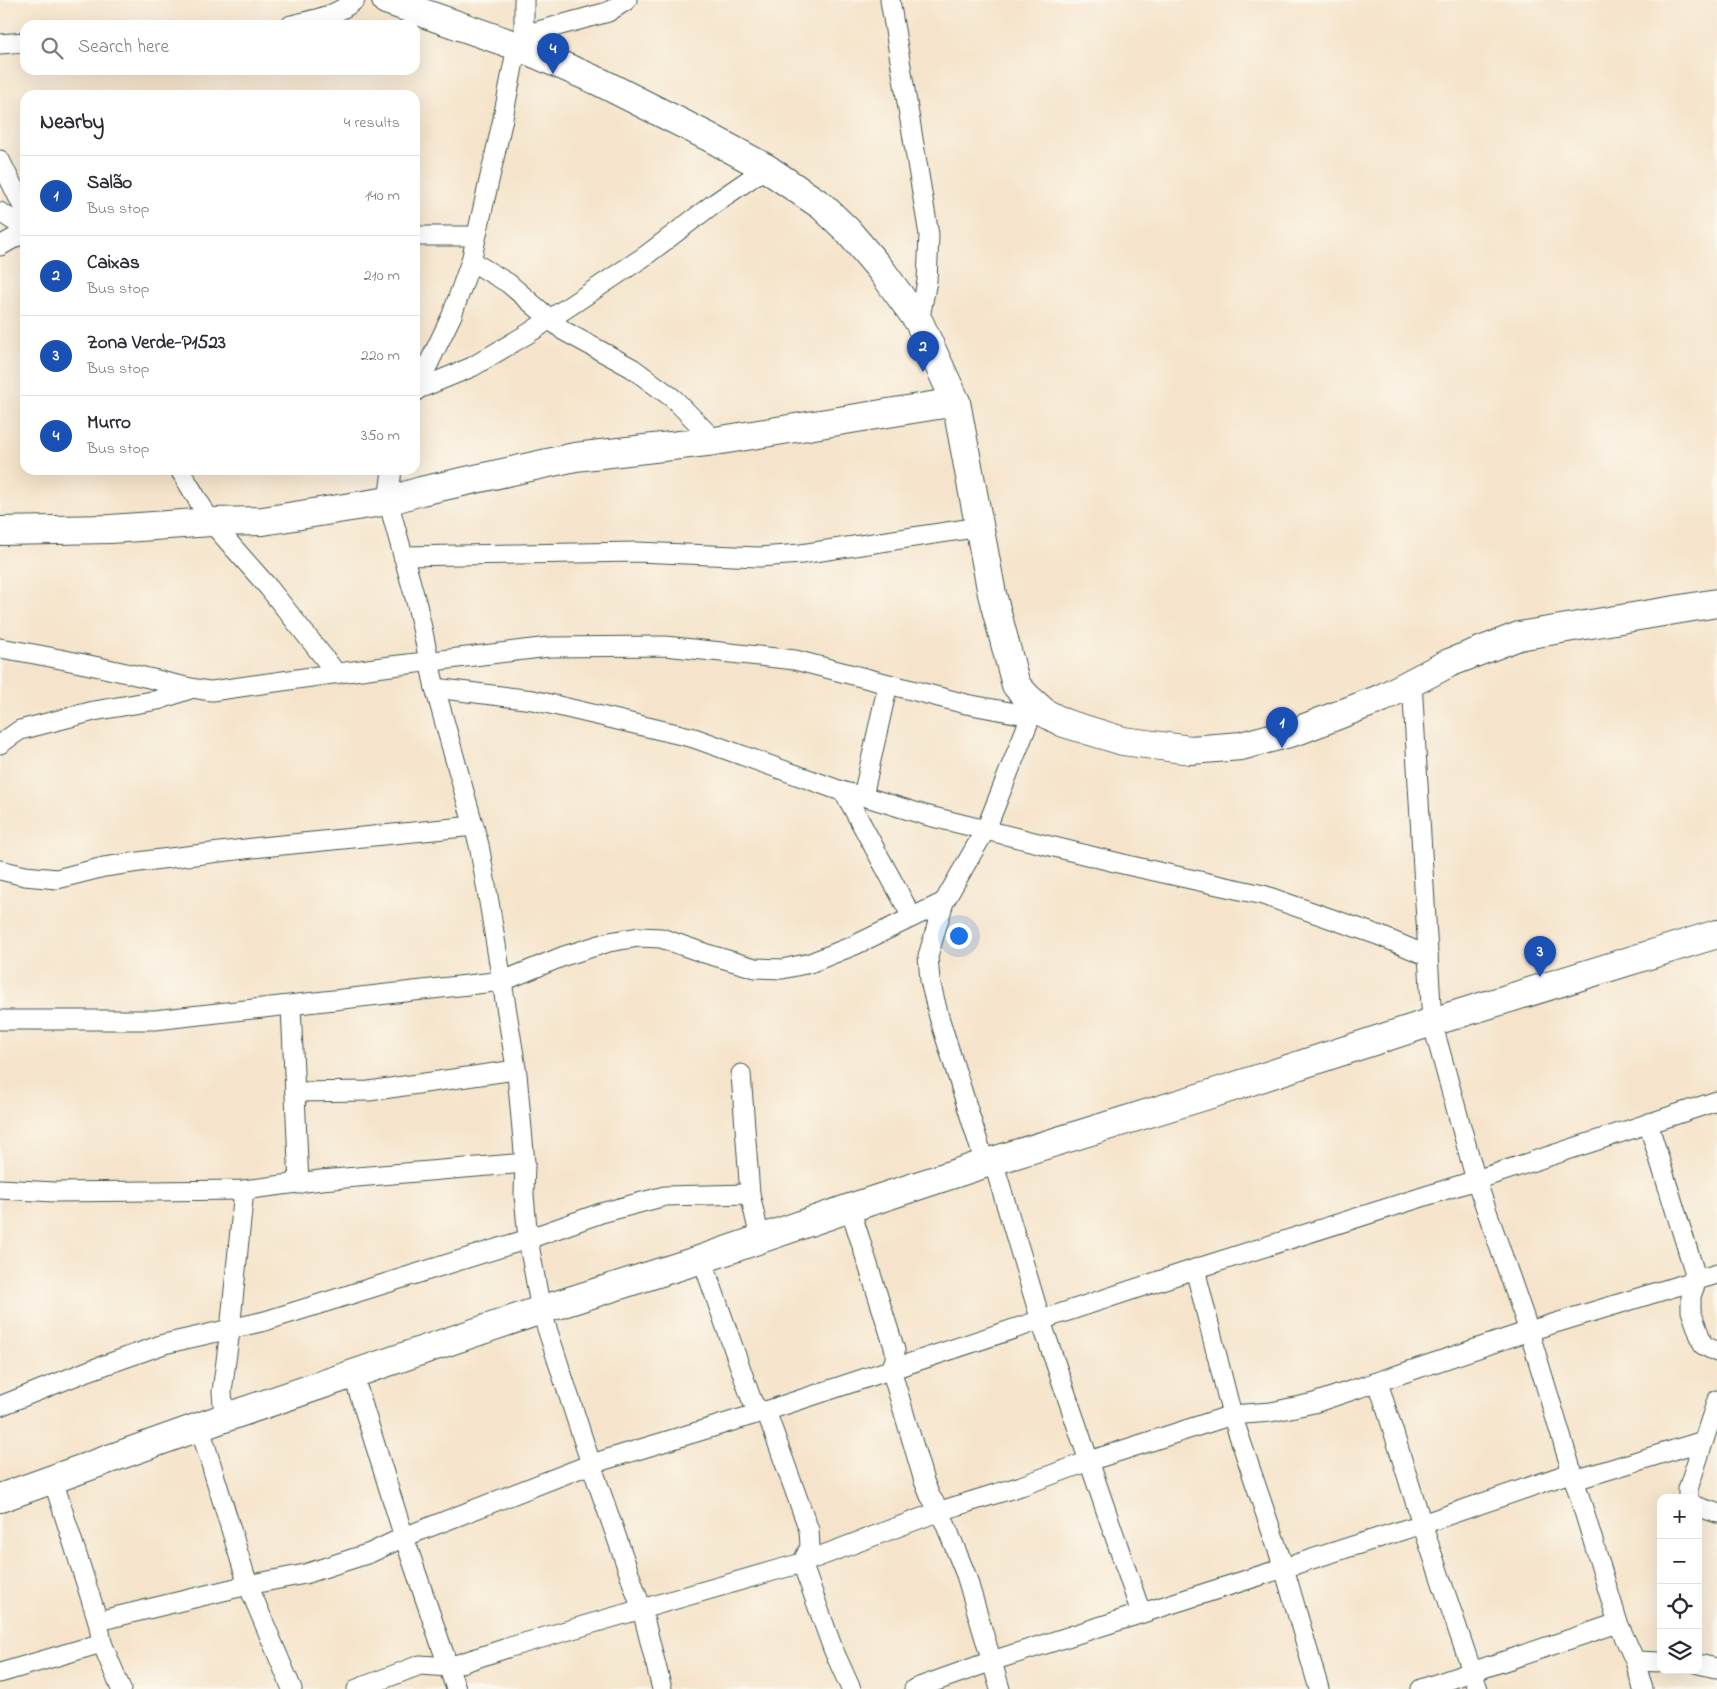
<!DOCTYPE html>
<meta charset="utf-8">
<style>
body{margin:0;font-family:"Indie Flower",sans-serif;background:#f2f2f3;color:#2b2b33}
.controls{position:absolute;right:15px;bottom:15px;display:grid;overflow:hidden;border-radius:10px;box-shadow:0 5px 20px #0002}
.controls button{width:45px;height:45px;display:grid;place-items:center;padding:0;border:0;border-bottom:1px solid #e1e1e2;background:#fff;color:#2b2b33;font:25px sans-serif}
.you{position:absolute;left:958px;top:935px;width:18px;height:18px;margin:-12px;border:4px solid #fff;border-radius:50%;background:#1a73e8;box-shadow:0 0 0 8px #1a73e833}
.badge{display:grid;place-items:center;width:32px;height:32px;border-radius:50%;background:#111827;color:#fff;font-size:16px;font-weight:700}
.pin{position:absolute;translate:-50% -41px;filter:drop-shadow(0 1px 2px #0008)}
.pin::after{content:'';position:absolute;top:26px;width:18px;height:15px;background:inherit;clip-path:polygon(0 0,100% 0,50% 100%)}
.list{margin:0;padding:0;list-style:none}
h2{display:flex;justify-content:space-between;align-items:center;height:65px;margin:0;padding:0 20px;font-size:21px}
h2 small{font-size:16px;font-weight:400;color:#7c7c81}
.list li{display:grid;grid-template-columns:32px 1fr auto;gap:15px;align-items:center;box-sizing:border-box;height:80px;padding:0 20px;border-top:1px solid #e1e1e2}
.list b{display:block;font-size:19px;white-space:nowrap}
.list p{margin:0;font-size:16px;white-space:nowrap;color:#7c7c81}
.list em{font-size:16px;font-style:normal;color:#7c7c81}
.icon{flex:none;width:28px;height:28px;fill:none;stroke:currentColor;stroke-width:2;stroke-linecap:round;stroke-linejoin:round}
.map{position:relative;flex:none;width:1717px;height:1689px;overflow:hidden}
.search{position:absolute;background:#fff;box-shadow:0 5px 20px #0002;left:20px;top:20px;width:400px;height:55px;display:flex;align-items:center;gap:12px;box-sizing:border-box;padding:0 18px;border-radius:15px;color:#7c7c81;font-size:19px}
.panel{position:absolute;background:#fff;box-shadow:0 5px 20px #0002;left:20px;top:90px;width:400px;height:385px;border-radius:15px}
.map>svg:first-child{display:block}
</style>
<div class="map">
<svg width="1717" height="1689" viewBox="0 0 1717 1689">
<rect width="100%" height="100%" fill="#fbf7ec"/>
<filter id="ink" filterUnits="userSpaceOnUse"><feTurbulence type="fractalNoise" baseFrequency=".02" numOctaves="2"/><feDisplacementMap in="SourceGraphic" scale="10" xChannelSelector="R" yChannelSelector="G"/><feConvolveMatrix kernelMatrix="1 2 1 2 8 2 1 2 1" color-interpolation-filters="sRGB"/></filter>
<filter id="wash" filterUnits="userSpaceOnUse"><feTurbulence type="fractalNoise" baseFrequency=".0096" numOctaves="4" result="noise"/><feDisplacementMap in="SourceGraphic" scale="20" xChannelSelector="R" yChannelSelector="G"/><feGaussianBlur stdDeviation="1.12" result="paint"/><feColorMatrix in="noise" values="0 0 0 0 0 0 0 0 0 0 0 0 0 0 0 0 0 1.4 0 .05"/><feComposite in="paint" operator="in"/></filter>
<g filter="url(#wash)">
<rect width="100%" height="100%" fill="#f5e4cb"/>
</g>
<g filter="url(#ink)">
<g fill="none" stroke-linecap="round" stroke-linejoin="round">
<defs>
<g id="street">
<polyline points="890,0 929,235 927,281 919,322"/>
<path d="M291,25C315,19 337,16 355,0"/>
<polyline points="524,35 608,12 627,0"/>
<polyline points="0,44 25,42"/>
<polyline points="0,160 25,211"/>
<polyline points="0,212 25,228"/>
<polyline points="415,236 476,236"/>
<polyline points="0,246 25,232"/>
<polyline points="471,261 508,283 564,331 632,368 674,399 715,441"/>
<polyline points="416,390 472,367 529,333 645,256 712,205 766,168"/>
<polyline points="415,392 452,315 471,261 502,123 517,46 524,35 524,0"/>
<polyline points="180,470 211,522 269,588 337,674"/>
<polyline points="392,470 388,501 417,605 435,688 479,845 490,908 517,1074 525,1163 524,1195 528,1239 541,1310 591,1464 642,1610 662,1689"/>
<polyline points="403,556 637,552 759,557 801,554 980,527"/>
<path d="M0,648C48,656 96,666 144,677C167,682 188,689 212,691L375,668L549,647L665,646L795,660L966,704L1031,716L1045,713"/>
<polyline points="1412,682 1432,1022 1476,1180 1529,1331 1618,1623 1635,1661 1643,1689"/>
<polyline points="435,688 533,700 694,738 844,792 863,796 925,815 1127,865 1263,895 1378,935 1428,956"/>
<polyline points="0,744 20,730 94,711 158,700 190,689"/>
<polyline points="844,792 912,917"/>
<polyline points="863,796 888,684"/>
<polyline points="0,870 25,876 57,879 104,867 153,860 262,847 474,826"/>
<polyline points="291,1006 299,1184"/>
<polyline points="0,1020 155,1020 503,981 564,956 609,942 639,937 661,938 704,953 755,968 782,969 810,963 855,945 944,902"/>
<polyline points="741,1074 750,1194"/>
<polyline points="295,1092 369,1091 516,1070"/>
<polyline points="1648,1123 1697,1280 1691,1296 1691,1311 1703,1345 1717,1352"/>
<polyline points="993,1161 1041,1321 1141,1613"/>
<polyline points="985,1164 939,1017 930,981 928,956 944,902 986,829 1031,716"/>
<polyline points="0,1189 54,1192 244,1190 321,1180 525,1163"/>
<polyline points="850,1208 895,1350 895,1360 891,1369 924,1481 930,1496 940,1511 966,1575 1000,1689"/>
<path d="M702,1259L751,1398C755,1407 757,1410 766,1411L809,1530L810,1547L802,1563L833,1649L851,1689"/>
<polyline points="1195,1269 1232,1415 1284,1568 1319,1689"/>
<polyline points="353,1374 404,1537 456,1689"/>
<polyline points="1378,1382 1422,1524 1478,1689"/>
<polyline points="0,1406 85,1372 164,1344 265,1321 528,1239 601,1213 665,1196 750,1194 760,1239"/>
<polyline points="224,1418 222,1392 230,1330 244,1190"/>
<polyline points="200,1428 248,1585 292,1689"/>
<polyline points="53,1480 98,1621 102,1643 121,1689"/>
<polyline points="1575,1480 1703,1441"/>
<polyline points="1688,1498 1688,1489 1717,1400"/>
<polyline points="1698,1507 1717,1513"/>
<polyline points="98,1621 248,1585 305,1574 370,1553 404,1537 591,1464 766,1411 1195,1269 1476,1180 1717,1101"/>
<polyline points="1635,1661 1661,1662"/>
<polyline points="1698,1664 1717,1668"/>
<polyline points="0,1673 102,1643"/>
<polyline points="357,1689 420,1665 449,1667 507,1648 773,1571 802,1563 940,1511 1021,1486 1089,1461 1232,1415 1271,1412 1314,1403 1529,1331 1717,1274"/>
<polyline points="914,1689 992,1661 1422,1524 1573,1472"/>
<polyline points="1421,1689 1618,1623"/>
</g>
<g id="secondary">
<polyline points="386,0 517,46 600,82 709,137 766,168 822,206 847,230 881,270 919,322 956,402 992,594 1016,685 1027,697 1045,713 1064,723 1123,741 1191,750 1241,746 1297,731 1382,698 1449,663 1519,636 1717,603"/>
<polyline points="0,531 110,529 211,522 263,521 388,501 421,491 575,457 715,441 956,402"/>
<polyline points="0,1498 224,1418 541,1310 702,1259 850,1208 993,1161 1211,1094 1432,1022 1717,934"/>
</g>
</defs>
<use href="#street" stroke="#3f564b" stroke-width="21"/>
<use href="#secondary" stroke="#3f564b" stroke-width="30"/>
<use href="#street" stroke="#fff" stroke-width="19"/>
<use href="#secondary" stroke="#fff" stroke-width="28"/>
</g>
</g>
</svg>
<div class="controls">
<button>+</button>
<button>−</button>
<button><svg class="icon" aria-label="locate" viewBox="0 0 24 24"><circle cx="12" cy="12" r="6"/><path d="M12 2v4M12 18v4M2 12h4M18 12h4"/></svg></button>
<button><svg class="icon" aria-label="layers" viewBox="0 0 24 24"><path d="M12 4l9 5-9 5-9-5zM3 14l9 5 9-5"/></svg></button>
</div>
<div class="you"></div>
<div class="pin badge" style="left:1282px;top:748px;background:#1a4fb4">1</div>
<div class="pin badge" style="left:923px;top:372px;background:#1a4fb4">2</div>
<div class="pin badge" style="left:1540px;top:977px;background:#1a4fb4">3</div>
<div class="pin badge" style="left:553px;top:74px;background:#1a4fb4">4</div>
<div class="search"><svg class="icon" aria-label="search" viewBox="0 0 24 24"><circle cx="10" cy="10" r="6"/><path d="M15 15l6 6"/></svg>Search here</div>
<section class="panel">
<h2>Nearby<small>4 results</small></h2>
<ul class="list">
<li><span class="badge" style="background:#1a4fb4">1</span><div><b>Salão</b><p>Bus stop</p></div><em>140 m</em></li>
<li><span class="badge" style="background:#1a4fb4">2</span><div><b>Caixas</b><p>Bus stop</p></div><em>210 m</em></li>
<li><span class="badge" style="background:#1a4fb4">3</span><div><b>Zona Verde-P1523</b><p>Bus stop</p></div><em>220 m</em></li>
<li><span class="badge" style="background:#1a4fb4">4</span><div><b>Murro</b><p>Bus stop</p></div><em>350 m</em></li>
</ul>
</section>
</div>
